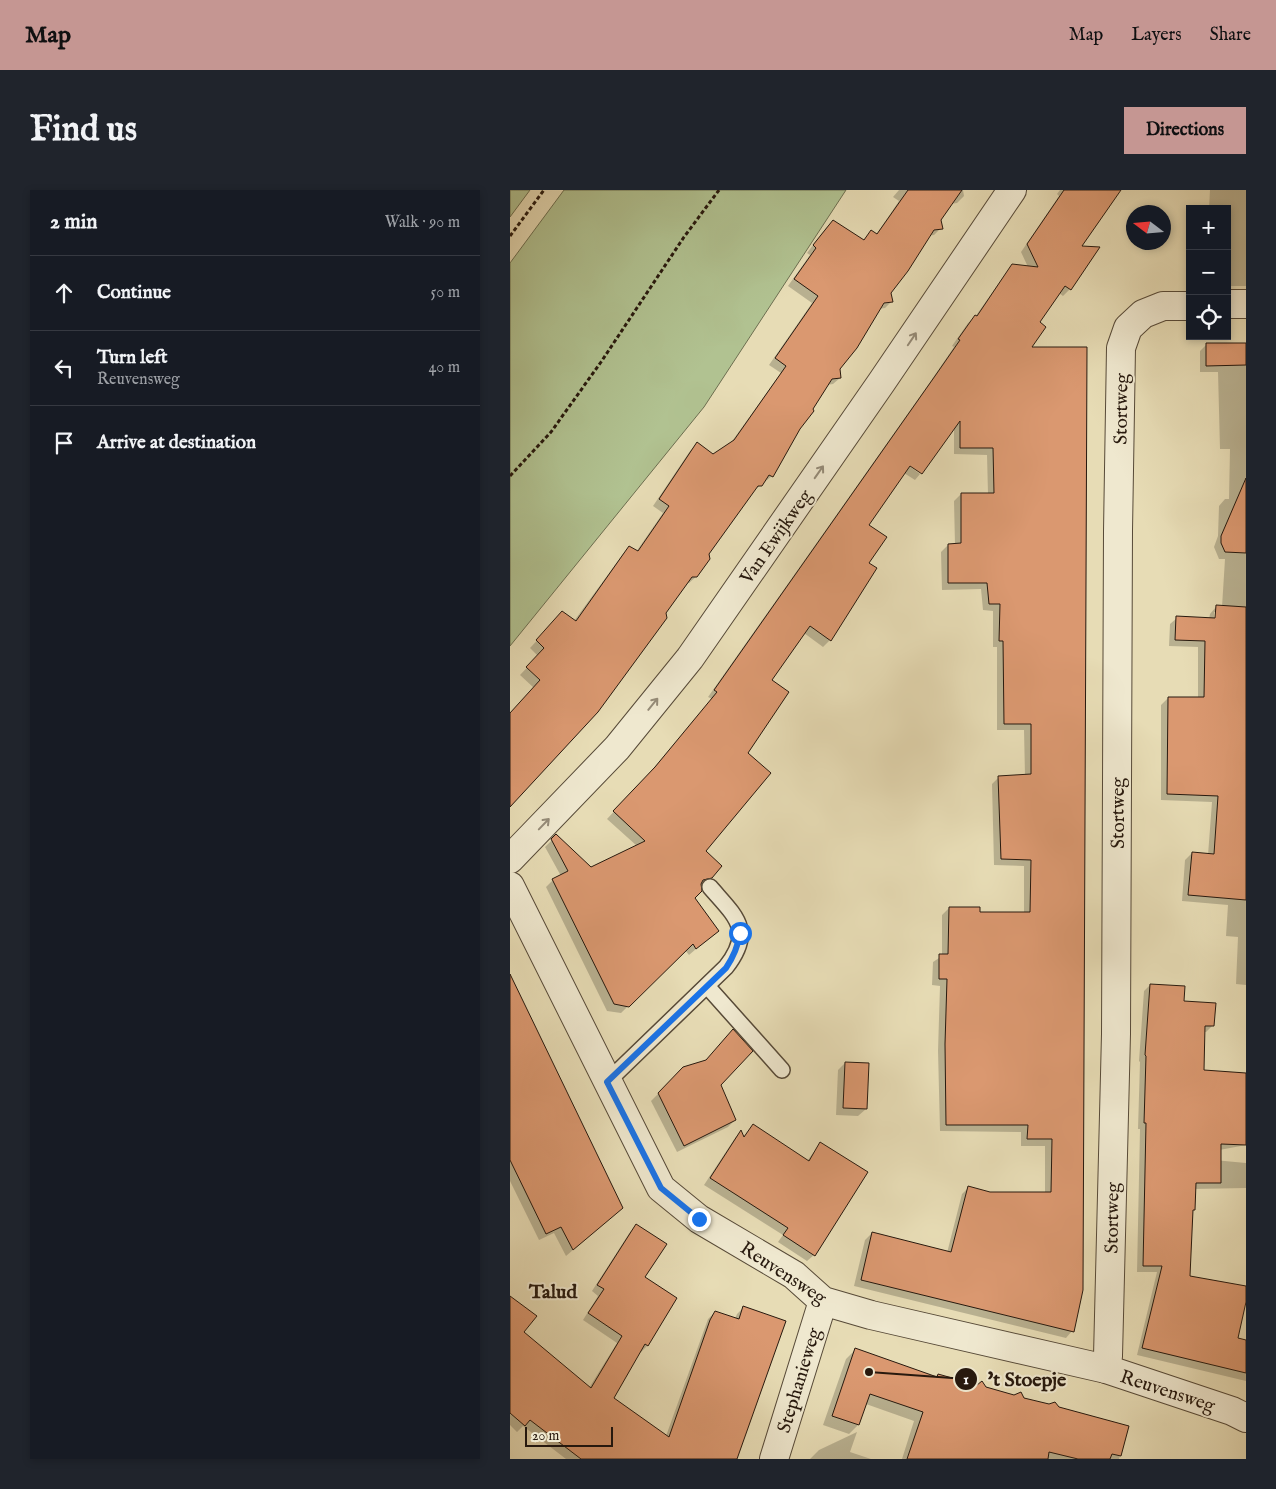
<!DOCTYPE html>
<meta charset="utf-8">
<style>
body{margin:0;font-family:"IM FELL English",serif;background:#20242c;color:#f1f3f6}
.controls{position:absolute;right:15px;top:15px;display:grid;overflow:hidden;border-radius:0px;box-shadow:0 2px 8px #0003}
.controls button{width:45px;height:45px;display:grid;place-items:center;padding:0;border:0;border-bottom:1px solid #363941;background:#171b24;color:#f1f3f6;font:25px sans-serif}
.compass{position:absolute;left:616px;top:15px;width:45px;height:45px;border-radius:50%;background:#171b24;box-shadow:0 2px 8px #0003;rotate:286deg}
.scale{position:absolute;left:15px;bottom:12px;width:88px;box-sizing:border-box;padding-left:5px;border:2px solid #27190e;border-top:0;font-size:14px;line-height:18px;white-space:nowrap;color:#27190e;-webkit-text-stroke:4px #efe8cf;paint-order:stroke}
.stop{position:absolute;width:15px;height:15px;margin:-11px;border:4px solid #1a73e8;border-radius:50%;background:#fff}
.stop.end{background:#1a73e8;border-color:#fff;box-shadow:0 1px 5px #0008}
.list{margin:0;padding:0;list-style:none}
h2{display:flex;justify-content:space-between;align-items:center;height:65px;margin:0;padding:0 20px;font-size:21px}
h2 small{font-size:16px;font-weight:400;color:#9ea1a6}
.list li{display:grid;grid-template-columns:32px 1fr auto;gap:15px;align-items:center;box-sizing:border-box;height:75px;padding:0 20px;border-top:1px solid #363941}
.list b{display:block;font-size:19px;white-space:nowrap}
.list p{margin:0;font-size:16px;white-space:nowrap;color:#9ea1a6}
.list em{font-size:16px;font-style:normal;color:#9ea1a6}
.icon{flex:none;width:28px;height:28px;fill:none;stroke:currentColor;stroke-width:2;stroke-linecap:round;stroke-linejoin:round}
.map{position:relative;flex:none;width:736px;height:1269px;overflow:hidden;border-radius:0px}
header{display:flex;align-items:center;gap:30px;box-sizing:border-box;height:70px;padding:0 25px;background:#c59692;color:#111}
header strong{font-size:24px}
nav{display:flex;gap:28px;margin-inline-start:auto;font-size:18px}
.intro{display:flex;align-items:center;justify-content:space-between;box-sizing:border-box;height:120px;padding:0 30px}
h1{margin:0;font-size:35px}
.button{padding:12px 22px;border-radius:0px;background:#c59692;color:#111;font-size:18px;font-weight:700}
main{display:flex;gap:30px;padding:0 30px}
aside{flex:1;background:#171b24;border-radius:0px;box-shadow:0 2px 8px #0003}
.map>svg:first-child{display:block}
</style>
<header>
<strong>Map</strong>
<nav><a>Map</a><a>Layers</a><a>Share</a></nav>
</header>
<div class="intro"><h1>Find us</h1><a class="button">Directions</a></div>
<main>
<aside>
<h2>2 min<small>Walk · 90 m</small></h2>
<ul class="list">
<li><svg class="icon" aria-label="ahead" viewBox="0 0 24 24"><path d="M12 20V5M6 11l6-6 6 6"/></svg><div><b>Continue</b></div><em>50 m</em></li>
<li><svg class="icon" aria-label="left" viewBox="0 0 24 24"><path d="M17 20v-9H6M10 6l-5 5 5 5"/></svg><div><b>Turn left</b><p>Reuvensweg</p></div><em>40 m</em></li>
<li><svg class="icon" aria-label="arrive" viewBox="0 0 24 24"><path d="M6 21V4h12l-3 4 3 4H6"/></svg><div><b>Arrive at destination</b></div></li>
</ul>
</aside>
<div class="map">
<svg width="736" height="1269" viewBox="0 0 736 1269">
<rect width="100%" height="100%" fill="#e7dcb5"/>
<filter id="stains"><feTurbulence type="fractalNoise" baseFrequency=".004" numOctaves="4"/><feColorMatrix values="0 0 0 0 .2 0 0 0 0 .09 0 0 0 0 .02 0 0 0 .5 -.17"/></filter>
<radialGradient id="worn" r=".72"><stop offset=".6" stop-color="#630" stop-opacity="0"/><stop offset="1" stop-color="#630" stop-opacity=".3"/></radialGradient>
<g fill="#b1c291" stroke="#6c6e50">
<polygon points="0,0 20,0 0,27"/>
<polygon points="54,0 336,0 194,217 0,456 0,73"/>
</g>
<g fill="#0003" fill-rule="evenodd">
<polygon points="389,0 453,0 454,6 447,13 441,14 430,30 431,38 424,45 418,46 380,102 381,112 375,118 369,119 329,178 330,188 323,194 317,195 289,239 262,286 242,302 197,363 187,386 179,393 176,393 0,615 0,524 24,498 10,485 28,466 20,458 46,430 64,431 113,364 120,357 126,362 153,323 143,316 180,261 187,254 203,266 220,254 271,183 259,175 302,113 278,96 300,65 297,63 316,38 323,31 353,51 361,41 366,45 389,11 383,7"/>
<polygon points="550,0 609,0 569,57 560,99 553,106 549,103 528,132 519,158 562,1141 556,1148 344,1096 355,1050 362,1043 437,1063 452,1004 458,998 480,1003 535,1003 535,956 511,956 511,942 430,941 428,861 430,796 422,795 423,772 432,766 432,725 439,718 469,723 514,724 514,676 484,675 482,594 489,587 515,586 514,540 487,540 487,457 483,457 483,421 473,420 471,399 432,400 431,362 438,355 445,355 444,311 451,304 478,304 477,265 444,264 444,238 395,273 410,284 405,290 394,283 357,335 357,373 320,450 313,457 294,443 260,490 236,564 195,661 201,687 194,694 190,696 183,708 200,747 179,765 175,760 111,823 97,821 36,697 43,690 51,686 35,657 46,646 81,679 127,656 97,629 138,585 202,509 198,507 418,195 444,157 442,156 458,133 465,127 496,83 503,76 518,77 511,62 549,6 547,4"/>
<polygon points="700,0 736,0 736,96 717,96 717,19 699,19"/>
<path d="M697,154H736V795L726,794L728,747L716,746L718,715L672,711L675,670L682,663L698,665L702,612L651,610V515L658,508L688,509V457L659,456L660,434L667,428L699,429L700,424L706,417H712L715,369H709L704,357L708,346L709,316L715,309H719L720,259H710L708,182H690V161ZM704,422H707L704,434Z"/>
<polygon points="0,792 105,1024 56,1066 44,1043 29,1050 0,991"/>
<polygon points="640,795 673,812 702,836 696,842 694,842 692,882 736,885 736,955 672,967 736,973 736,998 684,999 679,1087 726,1149 736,1152 736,1191 627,1165 647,1082 627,1082 630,939 628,939 630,872 629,871 634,801"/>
<polygon points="335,873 356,919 348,926 326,925 328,880"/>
<polygon points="174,878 209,895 225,930 218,937 167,962 141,911"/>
<polygon points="243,935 297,971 310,954 304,1065 297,1071 268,1052 273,1045 194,995 225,948 230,942 233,947"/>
<polygon points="126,1036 133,1087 137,1156 131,1162 130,1161 102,1209 156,1246 198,1129 205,1122 225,1129 227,1124 234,1117 226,1269 56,1269 13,1236 7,1242 0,1235 0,1119 12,1142 79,1198 107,1153 73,1130 88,1106 82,1101 120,1042"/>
<polygon points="345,1160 426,1187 429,1185 618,1237 609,1269 392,1269 404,1231 356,1214 348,1235 339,1244 313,1235 336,1169"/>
<polygon points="347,1242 340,1262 361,1269 300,1269 309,1260"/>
</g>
<g fill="#da9870" stroke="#27190e">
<polygon points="398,0 452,0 431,30 433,39 424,40 398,81 381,103 383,112 374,113 347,158 330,179 331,188 322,189 303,219 304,221 290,239 263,287 259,285 252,296 248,296 199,364 200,369 187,387 182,387 156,423 157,428 88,522 0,617 0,523 30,490 16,477 34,458 26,450 52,421 66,431 119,356 128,361 159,316 149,309 187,252 203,264 224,250 276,176 265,168 308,106 284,89 306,58 303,55 323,30 354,50 361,40 367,44"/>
<polygon points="554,0 611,0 572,56 590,57 561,100 555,96 530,132 536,137 522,157 577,157 573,1100 564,1142 351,1090 362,1042 441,1062 458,996 480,1002 541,1002 542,949 517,949 518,935 436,935 435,854 437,789 429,789 429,764 438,764 439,717 470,717 470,722 520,722 521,670 491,669 488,586 521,584 521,534 494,534 493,451 489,451 490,414 479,414 477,393 438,393 438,354 451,353 451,303 484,303 483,258 450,258 450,231 412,284 400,276 359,335 377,347 359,373 367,378 321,451 300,436 262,490 279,502 238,563 261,583 196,661 212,676 202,688 193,690 191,694 192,701 185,708 209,741 186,759 183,754 119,817 104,814 42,689 58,681 41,649 46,644 81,677 135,651 103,621 145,577 207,502 204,500 425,186 450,150 448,149 465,125 467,126 502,74 528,77 517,54"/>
<polygon points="696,153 736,153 736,175 696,176"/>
<polygon points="736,288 736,363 715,362 711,353 711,346"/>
<polygon points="706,415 736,417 736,710 678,705 682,662 704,664 708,606 657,604 658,507 694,507 695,451 665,450 666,426 705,428"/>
<polygon points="0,784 113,1018 63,1060 51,1037 36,1044 0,970"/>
<polygon points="640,794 675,796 674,811 706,813 704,836 695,836 694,880 736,883 736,955 711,954 711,993 686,993 685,1020 683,1020 680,1086 736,1096 736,1112 728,1148 736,1150 736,1183 632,1158 652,1076 633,1076 636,933 634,933 636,866 635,865"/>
<polygon points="223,839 243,861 211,895 226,930 174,956 148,903 173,877 196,870"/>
<polygon points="335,872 359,873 357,919 333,918"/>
<polygon points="243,934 299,971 310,952 358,982 305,1066 273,1045 278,1038 200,988 231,940 234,947"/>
<polygon points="126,1034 157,1054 135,1087 167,1108 138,1156 135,1154 104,1208 159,1247 200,1130 205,1121 229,1129 233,1116 276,1131 227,1269 71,1269 20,1230 15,1236 0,1223 0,1106 27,1126 14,1142 81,1198 112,1146 78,1123 94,1099 87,1095"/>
<polygon points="345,1158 427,1187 428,1184 467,1195 472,1191 476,1197 504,1205 511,1202 514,1208 539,1214 545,1212 549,1217 619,1236 611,1266 602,1264 600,1269 568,1269 539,1262 538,1269 397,1269 413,1222 360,1204 349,1235 322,1226"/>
</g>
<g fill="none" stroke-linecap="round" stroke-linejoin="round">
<defs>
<g id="service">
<polyline points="197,796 272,880"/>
<path d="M97,892L216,777C245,740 225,726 200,697"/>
</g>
<g id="minor">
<polyline points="717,114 736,114"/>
<polyline points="0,669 107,558 180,468 371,193 502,0"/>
<polyline points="0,696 151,998 189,1029 284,1085 313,1111 361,1125 596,1179 722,1221 736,1228"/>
<polyline points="596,1179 598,1166 606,844 608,341 611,158 618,138 633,124 653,116 680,116"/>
<polyline points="264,1269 313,1111"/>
</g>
</defs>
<use href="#service" stroke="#574a38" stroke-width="18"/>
<use href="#minor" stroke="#574a38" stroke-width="30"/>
<g stroke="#27190e" stroke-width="3" stroke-dasharray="4 2.5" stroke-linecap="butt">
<polyline points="0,46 34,0"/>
<polyline points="0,286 41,242 91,172 174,47 209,0"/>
</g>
<use href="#service" stroke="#efe8cf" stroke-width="15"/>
<use href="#minor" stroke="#efe8cf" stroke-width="28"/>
</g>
<defs><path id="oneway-shaft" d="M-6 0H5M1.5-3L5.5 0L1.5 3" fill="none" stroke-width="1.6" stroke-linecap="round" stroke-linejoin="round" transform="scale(1.25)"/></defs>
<g stroke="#958b78">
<use href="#oneway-shaft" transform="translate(402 149) rotate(-56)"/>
<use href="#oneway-shaft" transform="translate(309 282) rotate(-55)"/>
<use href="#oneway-shaft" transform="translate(143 514) rotate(-51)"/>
<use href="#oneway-shaft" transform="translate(34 634) rotate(-46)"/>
</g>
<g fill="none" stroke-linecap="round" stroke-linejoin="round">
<path stroke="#1a73e8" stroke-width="6" d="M189,1029L151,998L97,892L216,778C224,766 228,757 230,743"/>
</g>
<g text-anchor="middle" stroke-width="4" stroke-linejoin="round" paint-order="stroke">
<g font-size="19" fill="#27190e" stroke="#efe8cf">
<text transform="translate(610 219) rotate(-89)" y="7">Stortweg</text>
<text transform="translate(265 346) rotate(-55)" y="7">Van Ewijkweg</text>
<text transform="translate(607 623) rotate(-90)" y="7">Stortweg</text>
<text transform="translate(601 1028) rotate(-89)" y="7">Stortweg</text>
<text transform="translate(274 1082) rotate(33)" y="7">Reuvensweg</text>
<text transform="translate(288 1190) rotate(-73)" y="7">Stephanieweg</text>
<text transform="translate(658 1200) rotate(18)" y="7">Reuvensweg</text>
</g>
<g font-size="20" font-weight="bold" fill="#27190e" stroke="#efe8cf">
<text x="43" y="1108">Talud</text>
</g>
</g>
<path fill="none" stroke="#27190e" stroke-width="2" d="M359 1182L456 1189"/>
<g fill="#27190e" stroke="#efe8cf" stroke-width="2">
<circle cx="359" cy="1182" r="5"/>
<circle cx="456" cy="1189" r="12"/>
</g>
<g font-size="15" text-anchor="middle" font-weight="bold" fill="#fff">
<text x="456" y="1194">1</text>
</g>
<g font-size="20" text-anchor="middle" font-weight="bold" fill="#27190e" stroke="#efe8cf" stroke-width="4" stroke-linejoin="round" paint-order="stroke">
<text x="517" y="1196">'t Stoepje</text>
</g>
<rect width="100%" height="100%" filter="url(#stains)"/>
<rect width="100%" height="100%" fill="url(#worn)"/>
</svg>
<div class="controls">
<button>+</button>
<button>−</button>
<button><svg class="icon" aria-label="locate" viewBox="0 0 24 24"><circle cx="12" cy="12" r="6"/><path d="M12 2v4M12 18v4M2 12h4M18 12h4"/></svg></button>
</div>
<svg class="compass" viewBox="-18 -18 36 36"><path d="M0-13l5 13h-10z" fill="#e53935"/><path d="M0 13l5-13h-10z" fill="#9ea1a6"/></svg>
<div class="scale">20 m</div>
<div class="stop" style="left:230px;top:743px"></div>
<div class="stop end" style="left:189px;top:1029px"></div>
</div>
</main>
